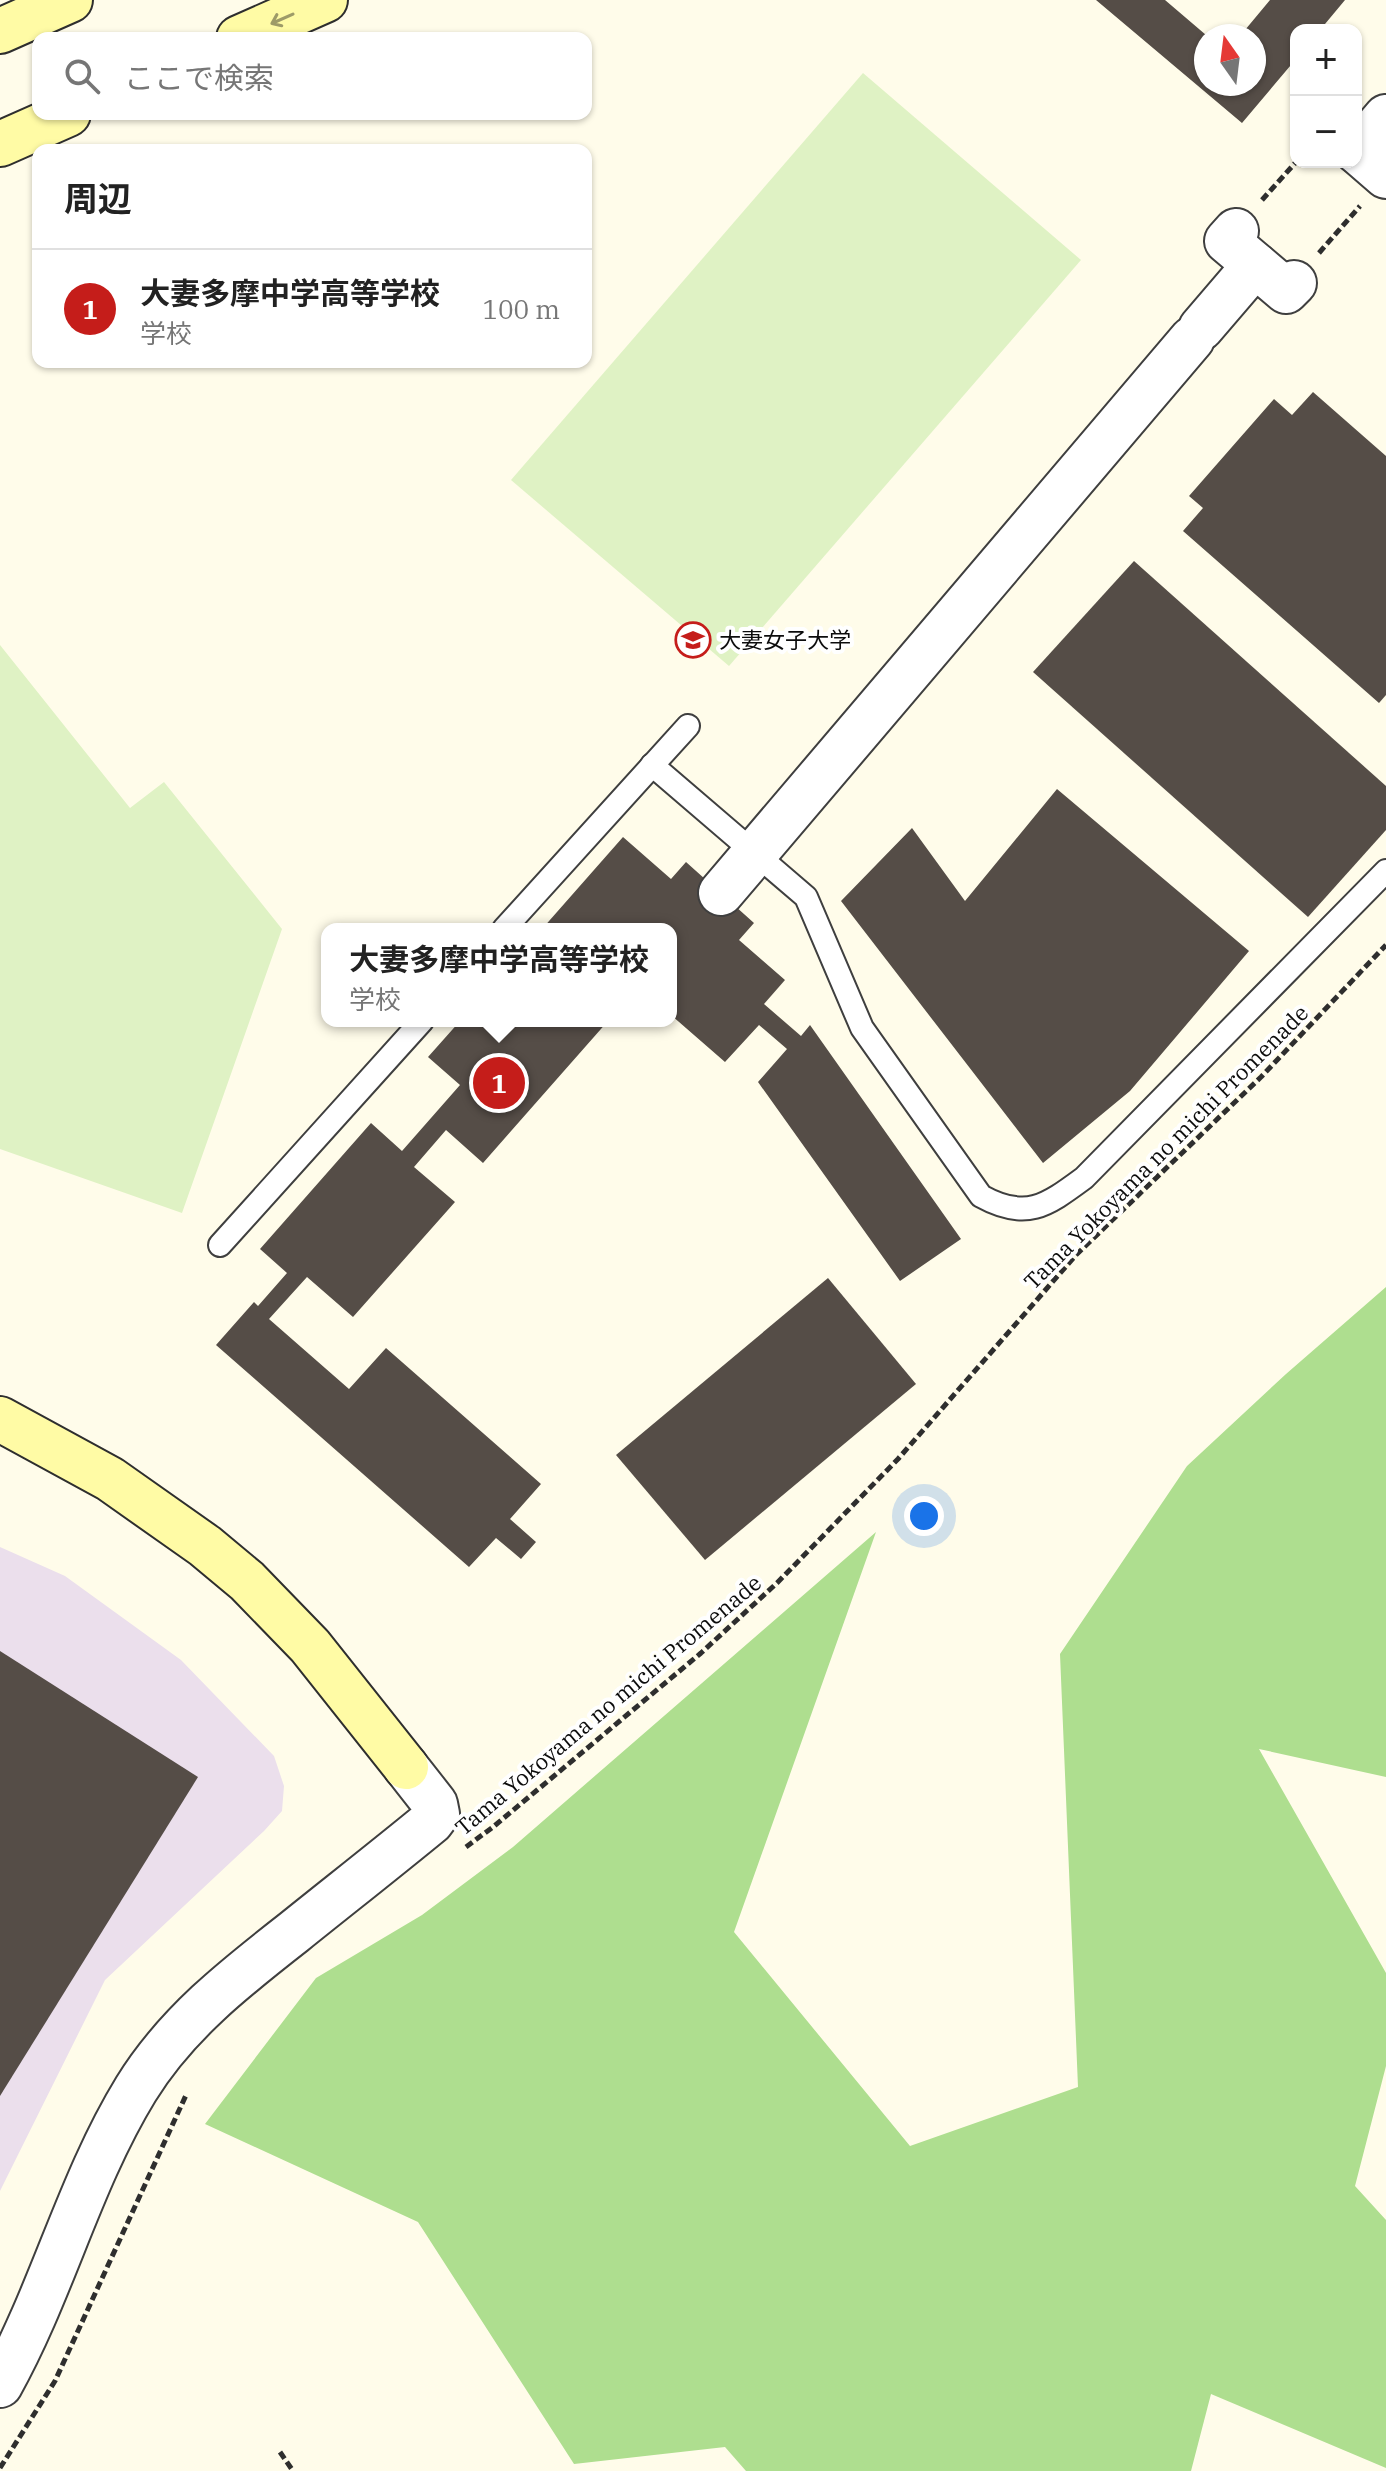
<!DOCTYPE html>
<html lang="ja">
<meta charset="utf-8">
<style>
body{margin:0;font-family:"IBM Plex Serif","Noto Sans JP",serif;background:#f6f6f6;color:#222}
.controls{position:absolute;right:24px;top:24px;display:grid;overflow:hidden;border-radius:16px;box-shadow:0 2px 6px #0004}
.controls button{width:72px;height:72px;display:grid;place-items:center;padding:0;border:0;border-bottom:2px solid #e0e0e0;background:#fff;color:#222;font:40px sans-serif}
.compass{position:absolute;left:1194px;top:24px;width:72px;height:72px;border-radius:50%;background:#fff;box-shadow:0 2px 6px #0004;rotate:346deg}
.you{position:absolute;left:924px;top:1516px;width:28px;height:28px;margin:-20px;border:6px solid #fff;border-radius:50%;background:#1a73e8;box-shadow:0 0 0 12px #1a73e833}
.badge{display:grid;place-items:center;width:52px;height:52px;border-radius:50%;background:#c51d1a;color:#fff;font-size:26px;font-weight:700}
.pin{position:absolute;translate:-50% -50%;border:4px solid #fff;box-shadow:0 2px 8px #0006}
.popup{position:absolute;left:321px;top:923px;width:356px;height:104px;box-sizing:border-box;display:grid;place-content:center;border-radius:16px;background:#fff;filter:drop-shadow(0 2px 6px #0005);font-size:26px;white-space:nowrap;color:#767676}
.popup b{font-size:30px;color:#222}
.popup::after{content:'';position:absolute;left:50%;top:100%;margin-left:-16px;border:16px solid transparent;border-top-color:#fff}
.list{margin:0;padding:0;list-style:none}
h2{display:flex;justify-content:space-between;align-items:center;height:104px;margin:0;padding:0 32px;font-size:34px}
h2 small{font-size:26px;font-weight:400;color:#767676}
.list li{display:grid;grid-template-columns:52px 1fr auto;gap:24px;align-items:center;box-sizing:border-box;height:120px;padding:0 32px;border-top:2px solid #e0e0e0}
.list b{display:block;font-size:30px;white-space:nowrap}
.list p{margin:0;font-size:26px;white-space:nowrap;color:#767676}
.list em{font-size:26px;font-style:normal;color:#767676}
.icon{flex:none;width:44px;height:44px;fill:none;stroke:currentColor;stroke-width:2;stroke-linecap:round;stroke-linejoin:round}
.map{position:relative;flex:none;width:1386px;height:2471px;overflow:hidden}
.search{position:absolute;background:#fff;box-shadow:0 2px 6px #0004;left:32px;top:32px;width:560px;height:88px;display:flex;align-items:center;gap:20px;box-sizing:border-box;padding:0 28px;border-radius:16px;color:#767676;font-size:30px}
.panel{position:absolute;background:#fff;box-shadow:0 2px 6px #0004;left:32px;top:144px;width:560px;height:224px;border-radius:16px}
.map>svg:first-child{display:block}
</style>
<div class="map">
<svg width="1386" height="2471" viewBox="0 0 1386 2471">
<rect width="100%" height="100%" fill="#fffcea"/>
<polygon fill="#ebdfec" points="0,1547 65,1576 181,1660 274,1756 284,1786 282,1811 264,1831 105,1980 0,2191"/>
<polygon fill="#aede8f" points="1386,1287 1386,1777 1259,1749 1386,1973 1386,2066 1355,2186 1386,2220 1386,2468 1211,2394 1191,2471 746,2471 725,2447 574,2464 418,2222 205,2124 316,1978 422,1915 513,1847 876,1532 734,1932 910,2146 1078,2087 1060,1654 1187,1466 1286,1374"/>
<g fill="#dff2c4">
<polygon points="863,73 1081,260 729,666 511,480"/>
<polygon points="0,645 130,808 164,782 282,929 182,1213 0,1149"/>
</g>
<g fill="#554d47">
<polygon points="1096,0 1165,0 1206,35 1206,84 1254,84 1254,36 1240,36 1270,0 1345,0 1320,30 1296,30 1296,59 1242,123"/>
<polygon points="1313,392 1386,456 1386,695 1379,703 1183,531 1203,508 1189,496 1274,399 1292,415"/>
<polygon points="1134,561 1386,786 1386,830 1308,917 1033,672"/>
<polygon points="1057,789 1249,951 1130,1091 1043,1163 841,901 912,828 965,901"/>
<polygon points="623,837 671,879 686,862 754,923 739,940 785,980 764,1004 801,1036 810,1025 961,1239 900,1281 758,1082 787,1049 759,1025 725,1062 671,1015 671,929 542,929"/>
<polygon points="460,1021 608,1021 483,1163 446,1130 414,1167 455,1202 353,1317 307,1277 269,1319 349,1389 386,1348 541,1484 510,1519 536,1542 521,1559 496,1538 469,1567 216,1345 254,1302 258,1306 287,1273 260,1249 371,1123 402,1151 460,1085 428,1057"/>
<polygon points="828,1278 916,1384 705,1560 616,1455"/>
<polygon points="0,1651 198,1777 0,2096"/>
</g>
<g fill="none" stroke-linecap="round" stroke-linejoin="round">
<defs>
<g id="lane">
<path d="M652,765L806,897L862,1028L981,1196C1026,1221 1046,1206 1084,1178L1386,871"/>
<polyline points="504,929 688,726"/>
<polyline points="220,1245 422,1021"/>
</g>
<g id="street">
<polyline points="1356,150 1386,176"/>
<polyline points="1357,151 1386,117"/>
<polyline points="1236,231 1227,241 1286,291 1294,283"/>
<polyline points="1201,328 1255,265"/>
<polyline points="721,893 1192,339"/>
<path d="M0,2385C53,2290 79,2182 136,2089C176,2024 235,1978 294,1932C340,1895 386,1859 431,1822L437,1814L435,1804L406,1767"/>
</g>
<g id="secondary">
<polyline points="0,31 70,0"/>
<polyline points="239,38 325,0"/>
<polyline points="0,144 68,114"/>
<polyline points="0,1419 110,1479 205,1546 247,1581 310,1646 406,1767"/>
</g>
</defs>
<use href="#lane" stroke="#3f3f3f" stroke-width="26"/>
<use href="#street" stroke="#3f3f3f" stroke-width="48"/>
<use href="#secondary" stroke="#2e2e2e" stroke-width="48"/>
<g stroke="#2e2e2e" stroke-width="5" stroke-dasharray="8 4" stroke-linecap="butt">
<polyline points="1262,200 1296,162"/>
<polyline points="1319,253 1360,206"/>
<polyline points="466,1847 493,1827 701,1653 777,1583 898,1459 1076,1255 1261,1077 1386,945"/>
<polyline points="280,2452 293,2471"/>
<polyline points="0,2468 55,2381 187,2093"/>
</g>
<use href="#lane" stroke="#fff" stroke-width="22"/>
<use href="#street" stroke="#fff" stroke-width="44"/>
<use href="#secondary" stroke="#fffba5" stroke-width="44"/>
</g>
<defs><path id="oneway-shaft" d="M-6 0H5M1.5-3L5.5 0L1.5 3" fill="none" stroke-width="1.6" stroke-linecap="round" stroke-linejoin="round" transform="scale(2)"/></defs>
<use stroke="#9e9b68" href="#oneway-shaft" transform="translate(282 19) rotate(156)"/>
<defs>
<symbol id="university-ring" viewBox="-11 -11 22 22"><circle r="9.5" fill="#fff" stroke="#c51d1a" stroke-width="1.5"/><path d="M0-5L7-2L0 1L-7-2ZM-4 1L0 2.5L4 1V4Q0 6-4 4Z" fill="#c51d1a"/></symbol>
</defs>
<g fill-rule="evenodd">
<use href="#university-ring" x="673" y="620" width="40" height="40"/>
</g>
<g text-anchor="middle" stroke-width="8" stroke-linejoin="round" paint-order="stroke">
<g font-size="22" fill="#0c0c0c" stroke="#fff" text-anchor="start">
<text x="719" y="648">大妻女子大学</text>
</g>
<g font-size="22" fill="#0c0c0c" stroke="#fff">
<text transform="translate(1166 1147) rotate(-45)" y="8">Tama Yokoyama no michi Promenade</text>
<text transform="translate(608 1705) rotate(-40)" y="8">Tama Yokoyama no michi Promenade</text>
</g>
</g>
</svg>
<div class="controls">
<button>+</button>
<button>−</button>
</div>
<svg class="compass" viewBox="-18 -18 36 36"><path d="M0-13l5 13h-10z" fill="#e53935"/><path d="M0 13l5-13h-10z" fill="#767676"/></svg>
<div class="you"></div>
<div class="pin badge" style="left:499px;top:1083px">1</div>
<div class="popup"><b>大妻多摩中学高等学校</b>学校</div>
<div class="search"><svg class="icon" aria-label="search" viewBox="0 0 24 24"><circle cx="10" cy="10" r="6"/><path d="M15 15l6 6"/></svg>ここで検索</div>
<section class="panel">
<h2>周辺<small></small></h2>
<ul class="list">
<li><span class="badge">1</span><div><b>大妻多摩中学高等学校</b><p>学校</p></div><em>100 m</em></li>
</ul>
</section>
</div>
